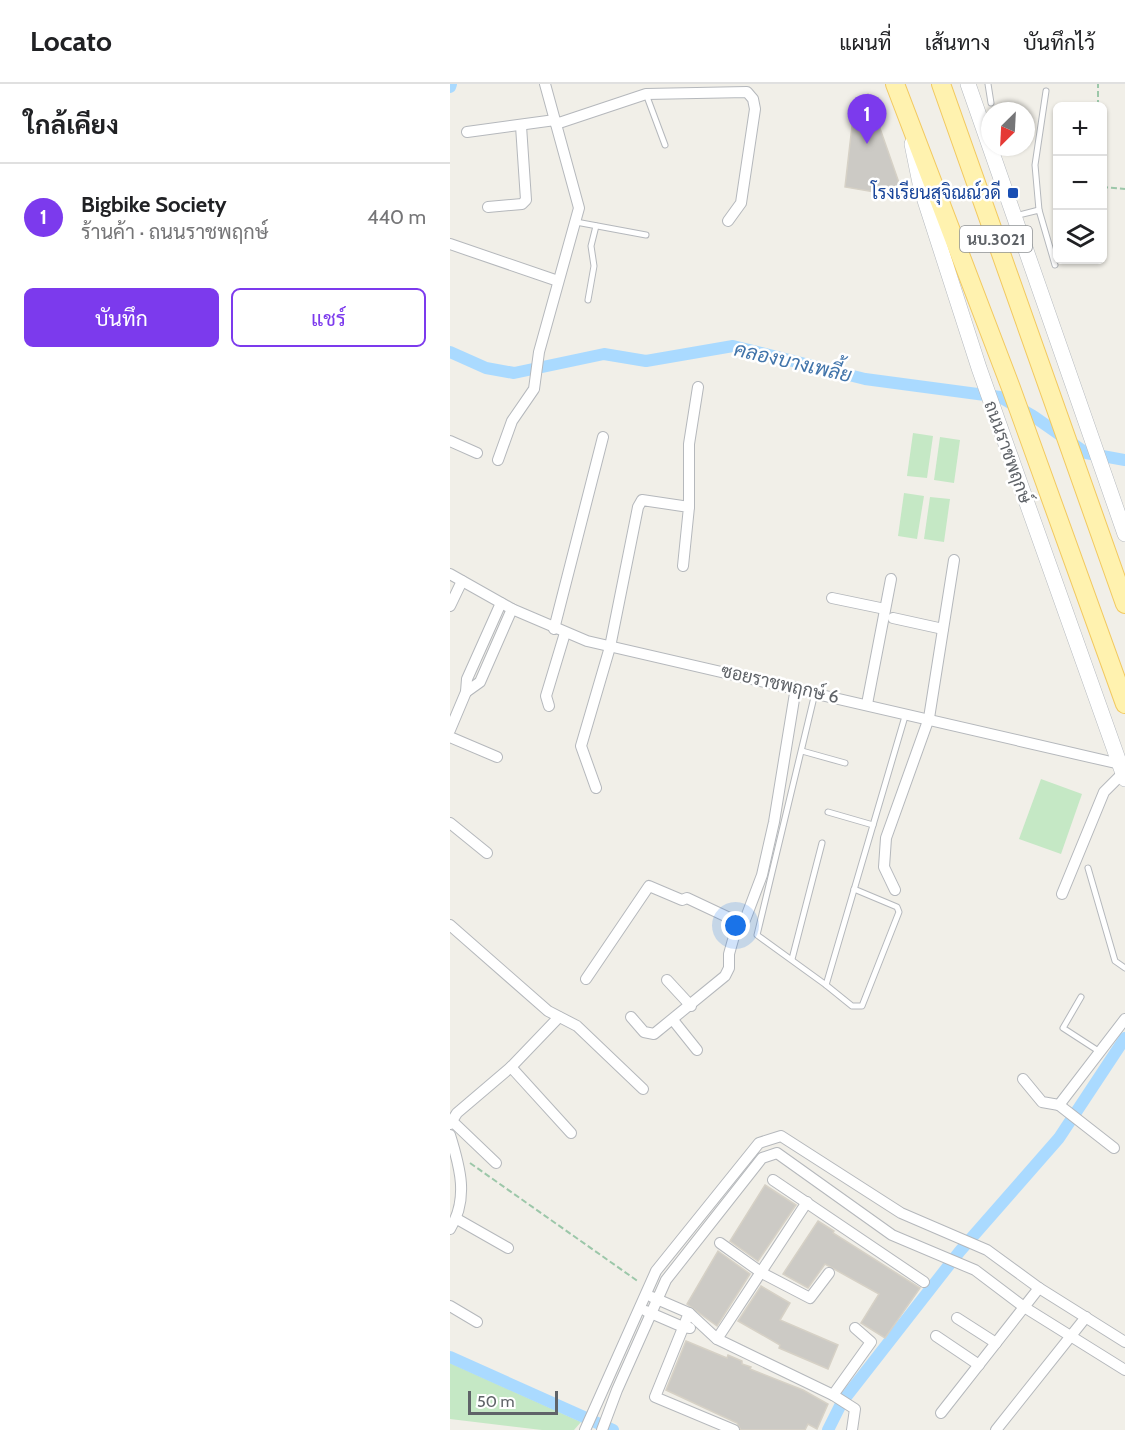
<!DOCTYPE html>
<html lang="th">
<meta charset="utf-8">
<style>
body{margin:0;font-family:Cabin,Sarabun,sans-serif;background:#f6f6f6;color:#202124}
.controls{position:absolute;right:18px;top:18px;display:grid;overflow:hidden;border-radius:9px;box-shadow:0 2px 4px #0004}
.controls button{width:54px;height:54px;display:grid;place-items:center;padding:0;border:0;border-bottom:2px solid #e0e0e0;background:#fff;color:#202124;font:30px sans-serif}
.compass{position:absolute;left:531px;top:18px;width:54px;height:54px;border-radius:50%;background:#fff;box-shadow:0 2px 4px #0004;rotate:204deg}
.scale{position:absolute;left:18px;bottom:15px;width:90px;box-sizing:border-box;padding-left:6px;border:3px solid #5f6368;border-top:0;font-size:16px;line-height:21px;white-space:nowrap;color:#5f6368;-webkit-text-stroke:4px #fff;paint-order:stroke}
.you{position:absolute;left:286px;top:842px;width:21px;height:21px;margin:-15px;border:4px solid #fff;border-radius:50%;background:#1a73e8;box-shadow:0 0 0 9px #1a73e833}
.badge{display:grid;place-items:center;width:39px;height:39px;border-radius:50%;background:#7c3aed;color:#fff;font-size:20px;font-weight:700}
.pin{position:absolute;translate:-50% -50px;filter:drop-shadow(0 2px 3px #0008)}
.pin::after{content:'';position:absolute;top:32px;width:21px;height:18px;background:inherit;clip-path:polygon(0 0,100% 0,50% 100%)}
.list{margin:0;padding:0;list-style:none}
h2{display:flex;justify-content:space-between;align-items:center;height:78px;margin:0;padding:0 24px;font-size:26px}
h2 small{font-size:20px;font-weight:400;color:#757577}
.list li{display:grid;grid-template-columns:39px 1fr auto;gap:18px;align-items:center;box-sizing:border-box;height:108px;padding:0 24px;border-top:2px solid #e0e0e0}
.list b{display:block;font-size:22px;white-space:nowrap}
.list p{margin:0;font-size:20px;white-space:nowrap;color:#757577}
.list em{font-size:20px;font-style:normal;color:#757577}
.actions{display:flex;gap:12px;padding:18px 24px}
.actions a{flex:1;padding:14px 0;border:2px solid #7c3aed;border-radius:9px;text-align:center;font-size:21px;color:#7c3aed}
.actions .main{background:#7c3aed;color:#fff}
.icon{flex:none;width:33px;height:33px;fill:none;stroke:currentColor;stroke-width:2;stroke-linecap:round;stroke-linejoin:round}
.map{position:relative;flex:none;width:675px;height:1346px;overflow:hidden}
header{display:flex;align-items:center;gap:36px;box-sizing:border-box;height:84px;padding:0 30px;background:#fff;border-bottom:2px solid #e0e0e0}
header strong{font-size:28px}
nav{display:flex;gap:33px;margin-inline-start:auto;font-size:21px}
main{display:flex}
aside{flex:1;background:#fff}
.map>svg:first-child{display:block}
</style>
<header>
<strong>Locato</strong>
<nav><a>แผนที่</a><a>เส้นทาง</a><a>บันทึกไว้</a></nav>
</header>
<main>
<aside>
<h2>ใกล้เคียง<small></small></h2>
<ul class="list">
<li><span class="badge">1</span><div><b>Bigbike Society</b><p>ร้านค้า · ถนนราชพฤกษ์</p></div><em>440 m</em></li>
</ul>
<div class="actions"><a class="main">บันทึก</a><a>แชร์</a></div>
</aside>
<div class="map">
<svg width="675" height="1346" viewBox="0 0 675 1346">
<rect width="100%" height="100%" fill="#f1efe8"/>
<g fill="#c5e8c5">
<polygon points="463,349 483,352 477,394 457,392"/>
<polygon points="490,353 510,356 504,399 484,396"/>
<polygon points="454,409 474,412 467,455 448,452"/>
<polygon points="480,413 500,415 494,458 474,455"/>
<polygon points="591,695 632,710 611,770 569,755"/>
<polygon points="0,1279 131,1338 124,1346 92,1346 0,1335"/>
</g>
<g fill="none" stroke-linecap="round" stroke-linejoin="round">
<g stroke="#aadaff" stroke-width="12">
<polyline points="0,3 1,0"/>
<polyline points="0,268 36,284 64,289 154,270 196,277 283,262 415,295 550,313 583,332 636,369 675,376"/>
<polyline points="0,1273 163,1346"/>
<polyline points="378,1346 392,1318 510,1167 609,1054 675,954"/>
</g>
</g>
<g fill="#cccac5" stroke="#d6d1c6" stroke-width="1.5">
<polygon points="418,10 454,113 395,103 405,16"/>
<polygon points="315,1101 346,1121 308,1177 280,1157"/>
<polygon points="368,1137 384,1147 383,1149 470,1204 435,1254 411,1239 429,1210 375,1180 358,1204 333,1190"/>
<polygon points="268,1167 300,1190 267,1242 237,1220"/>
<polygon points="311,1202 340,1219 330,1236 388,1261 378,1285 329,1264 330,1261 288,1237"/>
<polygon points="236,1257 277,1274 278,1271 292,1277 292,1280 301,1283 300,1285 353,1306 378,1320 367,1345 358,1340 355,1346 291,1346 287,1339 216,1306"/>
</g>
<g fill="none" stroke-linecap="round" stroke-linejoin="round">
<defs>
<g id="lane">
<polyline points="538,0 541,19"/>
<polyline points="196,10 215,61"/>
<polyline points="589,126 585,81 596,7"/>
<polyline points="565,132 589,126 605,181"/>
<polyline points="126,138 196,151"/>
<polyline points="138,216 144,182 141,162 146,142"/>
<polyline points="365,609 307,851 376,901 456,629"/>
<polyline points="352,667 395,679"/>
<polyline points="378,728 423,741"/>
<polyline points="638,784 665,877 675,884"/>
<polyline points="342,875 372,759"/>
<polyline points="376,901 402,922 412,922 449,828 447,823 404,805"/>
<polyline points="631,913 613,944 650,968"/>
</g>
<g id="street">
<polyline points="106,40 196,10 297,8 303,15 305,25 291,119 278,137"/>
<polyline points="17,48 105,36"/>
<polyline points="38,123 72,120 76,116 71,42"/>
<polyline points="0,160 108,197"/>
<polyline points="0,357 27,369"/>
<polyline points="48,376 62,337 84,305 89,268 129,124 95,0"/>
<polyline points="239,423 239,360 248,303"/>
<polyline points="0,490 62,525 137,557 670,680"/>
<polyline points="382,514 435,525"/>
<polyline points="0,522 12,497"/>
<polyline points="443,534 493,545"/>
<polyline points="104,545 153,353"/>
<polyline points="16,608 30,598 62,525"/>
<polyline points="417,620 441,495"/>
<polyline points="99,622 96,612 115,549"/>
<polyline points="0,646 16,608 17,595 51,519"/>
<polyline points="0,653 47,673"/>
<polyline points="146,704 131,662 160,563 188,423 192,416 239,423 233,482"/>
<polyline points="0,739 37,769"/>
<polyline points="445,806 434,783 436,754 479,634 504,476"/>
<polyline points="612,810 654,708 673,689"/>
<polyline points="0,841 98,927 127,942 193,1005"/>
<polyline points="136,895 199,802 232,816 237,814 288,838 295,836 312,791 324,738 346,603"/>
<polyline points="217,896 241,922"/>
<polyline points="181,933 194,948 204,950 275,892 279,884 279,870 288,838"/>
<polyline points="223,936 247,966"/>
<polyline points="61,983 121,1049"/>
<polyline points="573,995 592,1018 609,1021 675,935"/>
<polyline points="609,1021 664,1064"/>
<polyline points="1,1036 46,1079"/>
<polyline points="0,1040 7,1029 61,983 109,933"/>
<path d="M0,1051C10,1083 19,1115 0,1145"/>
<polyline points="323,1096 474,1198"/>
<polyline points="7,1135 58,1164"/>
<polyline points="270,1159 312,1189 360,1214 379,1189"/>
<polyline points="202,1213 239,1229 267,1255 383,1311 405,1325 402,1346"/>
<polyline points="0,1222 27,1238"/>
<polyline points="196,1227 233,1243 240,1244"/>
<polyline points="239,1229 205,1313 284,1346"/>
<polyline points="507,1234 546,1259"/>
<polyline points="486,1252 529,1281"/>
<polyline points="267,1255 357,1118"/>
<polyline points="383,1311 421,1258 405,1244"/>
<polyline points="491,1329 589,1204"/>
<polyline points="135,1346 206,1187 309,1059 331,1052 451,1129 537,1166 589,1204 675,1258"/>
<polyline points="152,1346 167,1306 216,1196 312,1074 327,1069 442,1151 525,1186 574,1223 675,1286"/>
<polyline points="546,1346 636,1233"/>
</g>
<g id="secondary">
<polyline points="518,0 675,450"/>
<polyline points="462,60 471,104 529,284 675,695"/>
</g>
<g id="primary">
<polyline points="445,0 561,304 675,620"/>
<polyline points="491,0 675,520"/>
</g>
</defs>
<use href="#lane" stroke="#b5b8bc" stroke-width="7"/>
<use href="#street" stroke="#b5b8bc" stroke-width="12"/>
<use href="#secondary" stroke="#b6babf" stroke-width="16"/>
<use href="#primary" stroke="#f2c960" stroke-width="20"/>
<g stroke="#9cc7a9" stroke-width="2" stroke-dasharray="6 3" stroke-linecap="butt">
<polyline points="648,22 648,0"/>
<polyline points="652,103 675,105"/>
<polyline points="20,1079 189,1198"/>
</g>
<use href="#lane" stroke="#fff" stroke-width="5"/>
<use href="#street" stroke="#fff" stroke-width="10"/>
<use href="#secondary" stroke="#fff" stroke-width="15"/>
<use href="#primary" stroke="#fff2af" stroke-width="18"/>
</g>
<rect fill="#1a4fb4" stroke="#fff" stroke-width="2" x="557" y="103" width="12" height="12" rx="3"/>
<g text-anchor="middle" stroke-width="5" stroke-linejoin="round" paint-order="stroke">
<rect fill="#fff" stroke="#8f9295" stroke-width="1.5" x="510" y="142" width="72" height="26" rx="4.5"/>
<g font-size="16" font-weight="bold" fill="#5f6368">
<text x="546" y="161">นบ.3021</text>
</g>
<g font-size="18" fill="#164399" stroke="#fff" text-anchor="end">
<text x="551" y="115">โรงเรียนสุจิณณ์วดี</text>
</g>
<g font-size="18" fill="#5f6368" stroke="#fff">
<text transform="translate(558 368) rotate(70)" y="6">ถนนราชพฤกษ์</text>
<text transform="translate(330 600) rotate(13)" y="6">ซอยราชพฤกษ์ 6</text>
</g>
<g font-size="20" font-style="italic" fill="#4174aa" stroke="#fff">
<text transform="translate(343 278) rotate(13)" y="7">คลองบางเพลี้ย</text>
</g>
</g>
</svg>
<div class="controls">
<button>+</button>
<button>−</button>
<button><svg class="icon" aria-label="layers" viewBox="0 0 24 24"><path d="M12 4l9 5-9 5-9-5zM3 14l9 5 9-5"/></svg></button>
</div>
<svg class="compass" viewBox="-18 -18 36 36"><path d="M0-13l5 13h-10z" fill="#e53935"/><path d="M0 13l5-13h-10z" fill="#757577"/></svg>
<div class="scale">50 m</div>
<div class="you"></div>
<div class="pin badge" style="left:417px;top:60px">1</div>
</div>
</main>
